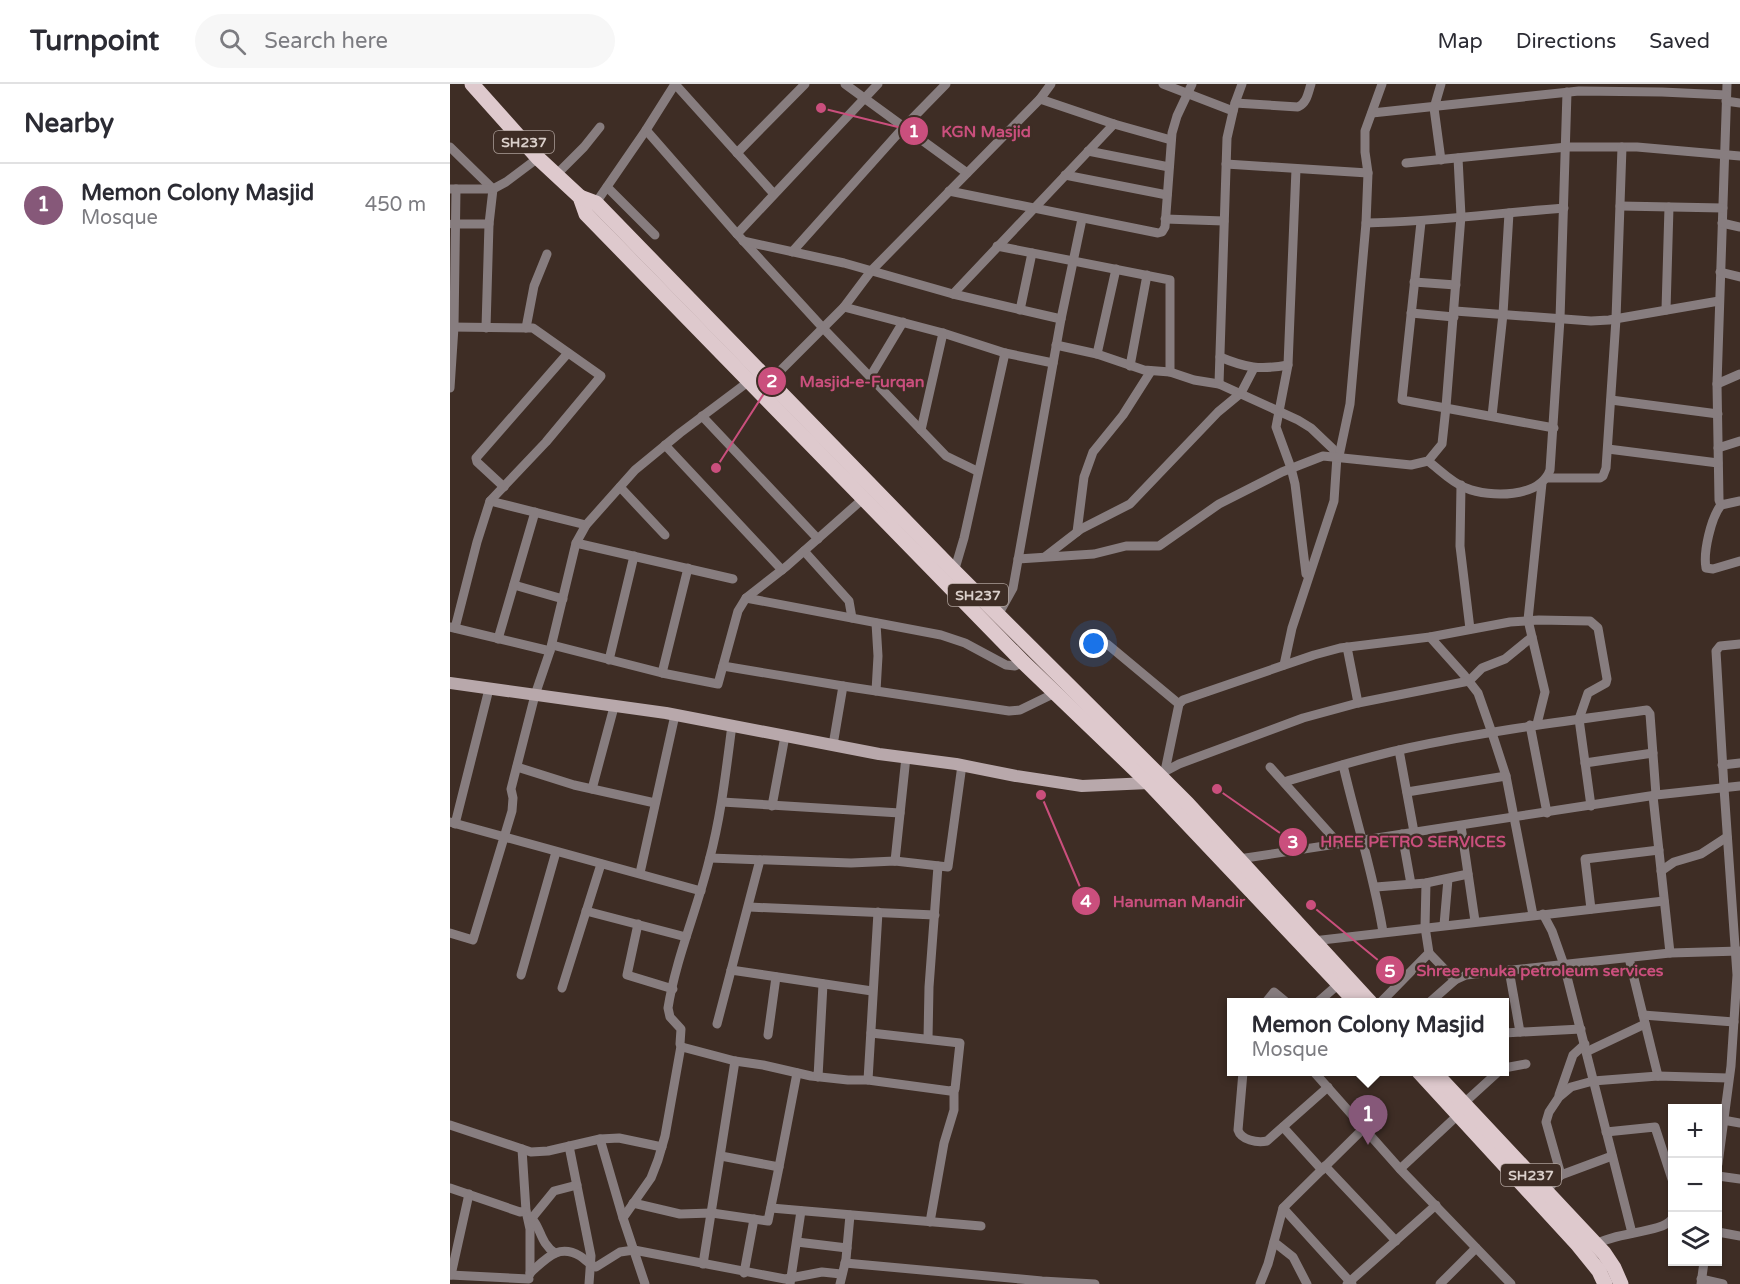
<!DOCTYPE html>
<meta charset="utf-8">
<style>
body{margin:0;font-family:"Varela Round",sans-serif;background:#f7f7f7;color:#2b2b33}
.controls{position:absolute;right:18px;bottom:18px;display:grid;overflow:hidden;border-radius:0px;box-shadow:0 2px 4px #0004}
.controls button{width:54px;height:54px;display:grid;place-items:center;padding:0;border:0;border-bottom:2px solid #e1e1e2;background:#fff;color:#2b2b33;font:30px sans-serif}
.you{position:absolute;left:644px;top:560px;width:21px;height:21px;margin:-15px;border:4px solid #fff;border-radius:50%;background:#1a73e8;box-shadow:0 0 0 9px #1a73e833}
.badge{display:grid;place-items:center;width:39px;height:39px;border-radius:50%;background:#865879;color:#fff;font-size:20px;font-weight:700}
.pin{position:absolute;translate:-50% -50px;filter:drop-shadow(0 2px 3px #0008)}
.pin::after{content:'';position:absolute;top:32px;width:21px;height:18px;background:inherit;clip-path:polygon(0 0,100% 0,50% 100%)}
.popup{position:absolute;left:777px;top:914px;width:282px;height:78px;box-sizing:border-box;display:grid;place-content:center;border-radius:0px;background:#fff;filter:drop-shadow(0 2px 4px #0005);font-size:20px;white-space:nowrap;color:#7c7c81}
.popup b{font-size:22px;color:#2b2b33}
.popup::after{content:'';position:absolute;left:50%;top:100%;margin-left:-12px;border:12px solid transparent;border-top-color:#fff}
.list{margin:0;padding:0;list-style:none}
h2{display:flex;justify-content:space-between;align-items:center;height:78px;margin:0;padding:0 24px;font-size:26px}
h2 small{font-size:20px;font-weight:400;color:#7c7c81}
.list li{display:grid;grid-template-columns:39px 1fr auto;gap:18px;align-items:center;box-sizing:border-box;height:84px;padding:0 24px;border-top:2px solid #e1e1e2}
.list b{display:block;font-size:22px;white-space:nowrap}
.list p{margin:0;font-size:20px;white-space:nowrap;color:#7c7c81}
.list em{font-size:20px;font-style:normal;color:#7c7c81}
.icon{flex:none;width:33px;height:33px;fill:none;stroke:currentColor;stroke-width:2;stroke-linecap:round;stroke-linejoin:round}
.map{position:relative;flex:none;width:1290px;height:1200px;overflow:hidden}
header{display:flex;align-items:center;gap:36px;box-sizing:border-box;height:84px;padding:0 30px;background:#fff;border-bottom:2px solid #e1e1e2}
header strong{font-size:28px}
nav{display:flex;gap:33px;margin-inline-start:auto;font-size:21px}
.search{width:420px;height:54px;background:#f7f7f7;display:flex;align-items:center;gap:15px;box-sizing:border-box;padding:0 21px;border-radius:33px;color:#7c7c81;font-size:22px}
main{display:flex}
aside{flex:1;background:#fff}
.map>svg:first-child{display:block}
</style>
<header>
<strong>Turnpoint</strong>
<div class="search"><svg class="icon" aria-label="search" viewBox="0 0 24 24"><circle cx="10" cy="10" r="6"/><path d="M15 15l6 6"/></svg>Search here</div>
<nav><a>Map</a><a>Directions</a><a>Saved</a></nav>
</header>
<main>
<aside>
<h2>Nearby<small></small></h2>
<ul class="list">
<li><span class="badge">1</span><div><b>Memon Colony Masjid</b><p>Mosque</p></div><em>450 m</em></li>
</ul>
</aside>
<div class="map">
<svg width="1290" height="1200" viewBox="0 0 1290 1200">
<rect width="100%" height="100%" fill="#3e2d25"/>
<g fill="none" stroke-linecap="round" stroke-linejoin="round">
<g stroke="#877d7f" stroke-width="9">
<polyline points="225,0 324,110"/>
<polyline points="395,0 517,89"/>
<polyline points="713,0 783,27"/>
<polyline points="991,0 984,24 991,76"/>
<polyline points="1277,0 1267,300 1269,416 1271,421 1290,417"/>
<polyline points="590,15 664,40 721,56"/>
<polyline points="1276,17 1290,19"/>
<path d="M785,19L848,23C857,19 858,9 861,0"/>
<polyline points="922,29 1129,7 1212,8 1276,11"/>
<polyline points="196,46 287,150 373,244 496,372 527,387"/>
<polyline points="0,63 43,105 39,140 36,244"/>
<polyline points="638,67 719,83"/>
<polyline points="287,69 355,0"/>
<polyline points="956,79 1117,63 1187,63 1290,72"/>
<polyline points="776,80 918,89"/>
<polyline points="846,85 838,281 826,343 841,384 845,400 856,490"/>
<polyline points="106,91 134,63 150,43"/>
<polyline points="615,91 717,111"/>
<polyline points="157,103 205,151"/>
<polyline points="0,105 43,105 56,98 88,74"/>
<polyline points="499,107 708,149 712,148 715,143 722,49 727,32 742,0"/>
<polyline points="1170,122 1273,124"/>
<polyline points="143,123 196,46 225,0"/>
<polyline points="715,135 774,137"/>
<polyline points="971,138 952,316 1104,344"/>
<path d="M916,139C982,138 1048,129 1114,124"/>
<polyline points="1272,139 1290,143"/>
<polyline points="2,140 39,140"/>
<polyline points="287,150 428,0"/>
<polyline points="293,157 394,179 503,210 611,235"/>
<polyline points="547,162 720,196 720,288"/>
<polyline points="342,168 453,44 496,0"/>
<polyline points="1270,188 1290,193"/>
<polyline points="964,198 1006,201"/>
<polyline points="503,210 664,40"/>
<polyline points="394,223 493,249 555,269 603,279"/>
<polyline points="570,226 582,169"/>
<polyline points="1216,226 1219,123"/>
<polyline points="1005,227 1141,237 1159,236 1269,217"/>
<polyline points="961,229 1004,233"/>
<polyline points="0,243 83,244 151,292 96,358 40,417 27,458 5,544"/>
<polyline points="76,244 84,202 97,170"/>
<polyline points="606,261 647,270 694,286 720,288 744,296 769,300 848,336 861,344 883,365 887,372 884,417 842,544 834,581"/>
<polyline points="647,270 666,185"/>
<path d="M770,273C796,284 810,286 838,281"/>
<polyline points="680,282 697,191"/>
<polyline points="420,293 453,238"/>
<polyline points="769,300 777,54 785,19 792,0"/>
<polyline points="1267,300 1290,290"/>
<polyline points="316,301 394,223 421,187 590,15 601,0"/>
<polyline points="0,304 4,243 6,105"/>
<polyline points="1161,316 1268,330"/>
<polyline points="252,332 368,455"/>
<polyline points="1042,332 1053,230 1059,129"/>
<polyline points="471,346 493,249"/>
<polyline points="215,361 332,486"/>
<polyline points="1268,364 1290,357"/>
<polyline points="1158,365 1268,379"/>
<polyline points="889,372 900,320 916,139 918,89 915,68 915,47 932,0"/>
<path d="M978,377C990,386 1002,399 1016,404C1040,414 1090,414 1100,386L1110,235L1117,8"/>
<polyline points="1097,394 1150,394 1153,392 1156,384 1166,235 1172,63"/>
<polyline points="1011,401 1010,462 1020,545"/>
<polyline points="54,403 27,378 26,374 118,269"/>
<polyline points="170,403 215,451"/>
<polyline points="40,417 136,441"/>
<path d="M1271,421C1261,434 1253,468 1256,484L1263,485L1290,477"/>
<polyline points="627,448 634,393 643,368 673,331 701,287"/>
<polyline points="126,459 283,495"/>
<polyline points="354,467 399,517 402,534"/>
<polyline points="596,472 631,445 680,420 768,328 791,309 804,284"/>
<polyline points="568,475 644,470 676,462 709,462 769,420 832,388 873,372 961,381 978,377 992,360 996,323 1011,132 1008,74"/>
<polyline points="504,488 514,454 555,269"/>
<polyline points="64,501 113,515"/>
<polyline points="296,514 491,551 515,559 556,581 565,582 573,578"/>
<polyline points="548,531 563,504 611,235 632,135"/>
<polyline points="0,543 100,567"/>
<polyline points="980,553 1014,591 1028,609 1042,649 1056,692 1083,831"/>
<polyline points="48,555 85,428"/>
<polyline points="657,560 729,620"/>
<polyline points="102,561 212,589 268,600 288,527 296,514 337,482 415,413"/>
<polyline points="897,563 908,619"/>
<polyline points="159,576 184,472"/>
<polyline points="273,582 393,602 559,627 570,626 605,609"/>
<polyline points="212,589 238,484"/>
<polyline points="426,607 428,572 426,539"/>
<polyline points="1087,640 1095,608 1078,536 1092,399"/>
<path d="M282,641C276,687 271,733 259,777C247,826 226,874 218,924L220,933L231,945L230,960L232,963L285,977L313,981L361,992L398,996H418L500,1007L505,1005L510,959L421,949"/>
<polyline points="1080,641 1097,729"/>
<polyline points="383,661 393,602"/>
<polyline points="949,666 964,748"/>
<polyline points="1135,679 1203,669"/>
<path d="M893,681C906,737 924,792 933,848"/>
<polyline points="1272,681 1290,679"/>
<polyline points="67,683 124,701 205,719"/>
<polyline points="820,683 889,760"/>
<polyline points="715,687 729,620 733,616 864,571 890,564 980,553 1060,538 1089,536 1140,537 1148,544 1157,595 1156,599 1138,609 1129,635 1141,722"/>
<polyline points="712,689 729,680 853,634 908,619 1019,597 1032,584 1055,575 1082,553"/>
<path d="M834,698C875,686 916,673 958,664C1037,647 1117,637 1197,626L1200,630L1206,711"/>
<polyline points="142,705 164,623"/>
<polyline points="957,708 1056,692"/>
<polyline points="1203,712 1220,869"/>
<polyline points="272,718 450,729"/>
<polyline points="322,722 335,652"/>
<polyline points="0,738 251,807"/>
<polyline points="5,740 39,605"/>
<polyline points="1011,742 1025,837"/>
<polyline points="952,750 961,800"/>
<polyline points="260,774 401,779 445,777 498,783 512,681"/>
<polyline points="789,775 1206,711 1290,702"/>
<polyline points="445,777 456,673"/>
<polyline points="1211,787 1224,778 1251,770 1277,753"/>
<polyline points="190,789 225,631"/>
<polyline points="926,803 976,799 1018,790"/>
<polyline points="299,823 485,831"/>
<polyline points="1141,825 1135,775 1209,766"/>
<polyline points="136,827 236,853"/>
<polyline points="1093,830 1102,847 1114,881 1182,1149"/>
<polyline points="188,840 177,891 223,905"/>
<polyline points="994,841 998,795"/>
<polyline points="0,849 23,856 62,727 63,714 61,705 85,611 100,567 126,459 136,441 185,386 230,349 302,295"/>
<polyline points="863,857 1214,817"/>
<polyline points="979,869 1005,896"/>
<polyline points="1179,874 1208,992"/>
<polyline points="281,886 422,907"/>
<polyline points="1059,886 1070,948"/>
<polyline points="71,891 106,768"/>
<polyline points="112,904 151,780"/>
<polyline points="816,918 824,908 836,918"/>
<polyline points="868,918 891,898"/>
<polyline points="931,918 979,869 975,843 976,799"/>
<polyline points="980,918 1005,896 1016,891 1220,869 1290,867"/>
<polyline points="1193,931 1284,938"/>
<polyline points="267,940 310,776"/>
<polyline points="1054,949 1131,945"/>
<polyline points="318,951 326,893"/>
<polyline points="478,955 479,903 488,782"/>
<polyline points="1136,968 1195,940"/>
<polyline points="1054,984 1076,980"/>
<path d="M793,988L788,1046C791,1056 807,1059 817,1057L878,1003"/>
<polyline points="864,988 950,1085 1061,1200"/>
<polyline points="368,993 373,900"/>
<polyline points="418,996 428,828"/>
<polyline points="1109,1011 1123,971 1135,960"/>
<polyline points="1014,1019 1048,988"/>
<polyline points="1273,1036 1290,1039"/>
<polyline points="0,1041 81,1068 98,1067 150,1055 173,1134 195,1200"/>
<polyline points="833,1043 872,1086"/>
<polyline points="1156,1048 1205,1043 1222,1095"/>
<polyline points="150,1055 169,1054 212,1063"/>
<polyline points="119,1062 141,1172 139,1200"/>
<polyline points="271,1072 329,1083 347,989"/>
<polyline points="1268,1080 1281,982 1287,891 1274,704 1266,567 1270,562 1290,560"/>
<polyline points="875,1082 946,1157"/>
<polyline points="950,1085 1008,1031"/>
<polyline points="1111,1091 1096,1038 1099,1028 1109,1013 1121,1003 1143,997 1208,992 1278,994"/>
<polyline points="1268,1092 1290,1095"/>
<polyline points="0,1104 70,1128 76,1127 72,1065"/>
<polyline points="1096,1107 1111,1091 1162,1072"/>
<polyline points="183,1119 230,1130 262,1129 318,1137 329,1083"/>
<polyline points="321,1124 531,1142"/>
<polyline points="833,1124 902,1200"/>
<polyline points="76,1127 80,1145 80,1190"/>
<path d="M78,1133C91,1138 88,1158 105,1169"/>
<polyline points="82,1134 104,1107 127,1101"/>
<polyline points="173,1134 201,1094 208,1076 215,1052 231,962"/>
<polyline points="480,1138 494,1059 504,1026 504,1006"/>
<polyline points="1268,1148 1290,1152"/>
<polyline points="347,1158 397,1164"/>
<polyline points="824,1158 843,1173 857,1200"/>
<path d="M1145,1161C1164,1148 1213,1149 1222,1135"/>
<polyline points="395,1179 592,1197 645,1200"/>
<polyline points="253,1180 285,977"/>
<path d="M80,1189C96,1175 108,1159 130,1172C135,1175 139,1180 146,1183L170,1168L184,1166L335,1195L372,1188L391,1190"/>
<polyline points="294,1189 304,1135"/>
<polyline points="0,1191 79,1195"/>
<polyline points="1,1191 19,1110"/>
<polyline points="1251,1195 1273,1200"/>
<polyline points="340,1200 351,1127"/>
<polyline points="390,1200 396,1175 400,1131"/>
<polyline points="810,1200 818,1180 833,1124 915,1043"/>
<polyline points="897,1200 986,1121"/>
<polyline points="990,1200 1026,1164"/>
<polyline points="1251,1200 1254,1178"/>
</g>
<polyline stroke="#b8a8ab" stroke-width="12" points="0,599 216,629 429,670 506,680 566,692 632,702 699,699 704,696"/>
<g stroke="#dec9cd" stroke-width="15">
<polyline points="22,0 88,74 130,113 136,130 573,578 699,699 906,918"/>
<polyline points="130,113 146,119 505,488 737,719 920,918"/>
<polyline points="969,988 1128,1161 1149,1187 1155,1200"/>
<polyline points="984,988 1154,1169 1164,1184 1171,1200"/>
</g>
</g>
<g text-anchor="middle" stroke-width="4.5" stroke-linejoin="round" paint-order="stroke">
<g fill="#3e2d25" stroke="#ac9f99" stroke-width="1.5">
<rect x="44" y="47" width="60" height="22" rx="4.5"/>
<rect x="498" y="500" width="60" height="22" rx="4.5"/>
<rect x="1051" y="1080" width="60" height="22" rx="4.5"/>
</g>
<g font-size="14" font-weight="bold" fill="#dbd0cb">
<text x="74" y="63">SH237</text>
<text x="528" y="516">SH237</text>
<text x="1081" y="1096">SH237</text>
</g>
</g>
<path fill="none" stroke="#ca4f7d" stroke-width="2" d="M371 24L464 47M266 384L322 297M767 705L843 758M591 711L636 817M861 821L940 886"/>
<g fill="#ca4f7d" stroke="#3e2d25" stroke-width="2">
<circle cx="371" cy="24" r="6"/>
<circle cx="266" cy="384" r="6"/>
<circle cx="767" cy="705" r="6"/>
<circle cx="591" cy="711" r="6"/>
<circle cx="861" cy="821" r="6"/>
<circle cx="464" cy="47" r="15"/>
<circle cx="322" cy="297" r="15"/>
<circle cx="843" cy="758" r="15"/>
<circle cx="636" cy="817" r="15"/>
<circle cx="940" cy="886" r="15"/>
</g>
<g font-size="18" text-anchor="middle" font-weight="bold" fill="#fff">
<text x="464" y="53">1</text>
<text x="322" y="303">2</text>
<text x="843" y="764">3</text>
<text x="636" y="823">4</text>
<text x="940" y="893">5</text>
</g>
<g font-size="16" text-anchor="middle" font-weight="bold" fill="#ca4f7d" stroke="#3e2d25" stroke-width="4.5" stroke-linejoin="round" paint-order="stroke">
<text x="536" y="53">KGN Masjid</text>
<text x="412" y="303">Masjid-e-Furqan</text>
<text x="963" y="763">HREE PETRO SERVICES</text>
<text x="729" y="823">Hanuman Mandir</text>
<text x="1090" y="892">Shree renuka petroleum services</text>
</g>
</svg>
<div class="controls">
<button>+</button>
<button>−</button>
<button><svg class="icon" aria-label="layers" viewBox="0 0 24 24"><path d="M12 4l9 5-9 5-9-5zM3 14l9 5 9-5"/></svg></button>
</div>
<div class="you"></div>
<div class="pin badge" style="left:918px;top:1061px">1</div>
<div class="popup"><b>Memon Colony Masjid</b>Mosque</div>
</div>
</main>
